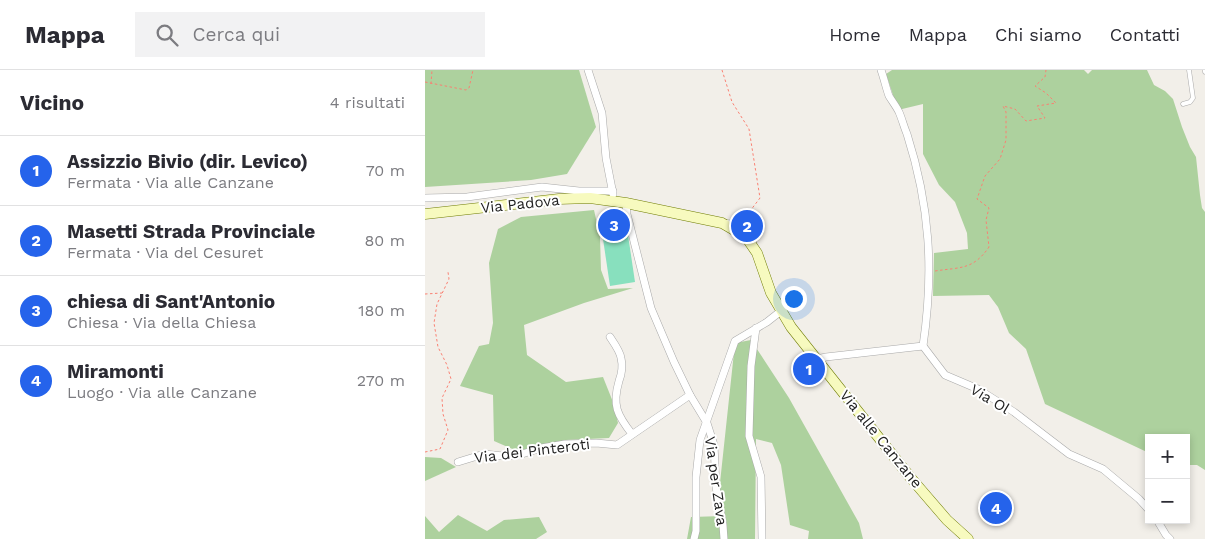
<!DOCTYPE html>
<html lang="it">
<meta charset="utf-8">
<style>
body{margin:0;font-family:"Work Sans",sans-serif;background:#f2f2f3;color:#2b2b33}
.controls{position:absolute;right:15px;bottom:15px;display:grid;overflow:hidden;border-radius:0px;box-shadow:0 2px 8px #0003}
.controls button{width:45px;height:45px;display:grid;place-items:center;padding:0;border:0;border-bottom:1px solid #e1e1e2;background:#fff;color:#2b2b33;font:25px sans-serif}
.you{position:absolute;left:368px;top:228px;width:18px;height:18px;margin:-12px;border:4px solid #fff;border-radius:50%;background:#1a73e8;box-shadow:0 0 0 8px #1a73e833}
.badge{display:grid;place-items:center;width:32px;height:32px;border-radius:50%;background:#2563eb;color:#fff;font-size:16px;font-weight:700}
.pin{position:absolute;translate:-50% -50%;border:2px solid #fff;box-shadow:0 1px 5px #0006}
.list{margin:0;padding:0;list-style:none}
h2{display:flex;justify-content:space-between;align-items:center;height:65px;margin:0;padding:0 20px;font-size:21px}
h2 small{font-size:16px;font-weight:400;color:#7c7c81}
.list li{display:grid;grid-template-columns:32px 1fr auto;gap:15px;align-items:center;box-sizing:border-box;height:70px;padding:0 20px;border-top:1px solid #e1e1e2}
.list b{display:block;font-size:19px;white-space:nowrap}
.list p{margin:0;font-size:16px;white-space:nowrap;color:#7c7c81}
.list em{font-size:16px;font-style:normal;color:#7c7c81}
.icon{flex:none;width:28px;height:28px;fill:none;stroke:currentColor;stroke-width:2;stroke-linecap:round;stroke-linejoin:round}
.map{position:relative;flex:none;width:780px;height:469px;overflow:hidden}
header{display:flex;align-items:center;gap:30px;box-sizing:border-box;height:70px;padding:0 25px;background:#fff;border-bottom:1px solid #e1e1e2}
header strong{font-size:24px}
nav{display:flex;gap:28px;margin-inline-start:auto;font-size:18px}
.search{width:350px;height:45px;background:#f2f2f3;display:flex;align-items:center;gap:12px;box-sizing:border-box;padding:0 18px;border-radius:0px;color:#7c7c81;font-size:19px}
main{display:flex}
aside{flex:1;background:#fff}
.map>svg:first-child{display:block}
</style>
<header>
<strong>Mappa</strong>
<div class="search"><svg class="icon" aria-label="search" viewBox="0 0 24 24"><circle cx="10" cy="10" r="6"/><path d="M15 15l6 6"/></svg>Cerca qui</div>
<nav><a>Home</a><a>Mappa</a><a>Chi siamo</a><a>Contatti</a></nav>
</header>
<main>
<aside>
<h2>Vicino<small>4 risultati</small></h2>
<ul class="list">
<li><span class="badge">1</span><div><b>Assizzio Bivio (dir. Levico)</b><p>Fermata · Via alle Canzane</p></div><em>70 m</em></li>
<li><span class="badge">2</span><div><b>Masetti Strada Provinciale</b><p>Fermata · Via del Cesuret</p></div><em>80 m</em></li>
<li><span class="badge">3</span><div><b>chiesa di Sant'Antonio</b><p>Chiesa · Via della Chiesa</p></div><em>180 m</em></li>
<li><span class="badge">4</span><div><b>Miramonti</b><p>Luogo · Via alle Canzane</p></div><em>270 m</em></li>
</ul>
</aside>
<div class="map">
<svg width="780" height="469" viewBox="0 0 780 469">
<rect width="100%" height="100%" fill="#f2efe9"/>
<g fill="#add19e">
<polygon points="0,0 154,0 171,57 142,104 106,110 0,117"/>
<polygon points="467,0 659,0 663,4 667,0 722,0 729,15 740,21 748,29 757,57 765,77 771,87 775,125 777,138 780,142 780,400 772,395 761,395 761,368 724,368 724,383 620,334 601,279 584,263 573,237 564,225 508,226 509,183 543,179 542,163 530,132 514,115 498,84 498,34 473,40 461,4"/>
<polygon points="169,140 175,167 176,200 183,219 208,218 159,233 99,255 102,285 141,312 178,307 188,332 193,353 184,368 141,370 92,381 69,371 68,325 35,316 54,276 64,274 68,253 64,193 73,159 96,147"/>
<polygon points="326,270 364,328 434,453 438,469 383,469 384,461 365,455 356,395 347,373 331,369 330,469 262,469 266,447 298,446 294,422 310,273"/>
<polygon points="0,387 16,388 31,397 0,411"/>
<polygon points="33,445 62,461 79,450 114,447 122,462 111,469 0,469 0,446 14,462"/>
</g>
<polygon fill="#88e0be" points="203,165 210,212 185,216 178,169"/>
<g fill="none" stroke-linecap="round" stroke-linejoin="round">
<defs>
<g id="service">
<polyline points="780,0 780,2"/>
<polyline points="758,34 765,32 768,28 764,0"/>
<polyline points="301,152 315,153 328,168 329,172"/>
</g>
<g id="minor">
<polyline points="163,0 177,43 181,88 188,124"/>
<path d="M456,0C459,8 461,18 464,26C467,31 471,36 474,42C477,49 479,57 482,64C505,136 509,201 498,276"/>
<polyline points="0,128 42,127 117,117 154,121 188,121"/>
<polyline points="201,133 202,144 226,238 249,292 265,325 282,353 289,375 291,417 298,455 299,469"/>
<polyline points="331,258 326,296 324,366 336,407 337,469"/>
<path d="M185,267C189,273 195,281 196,288C198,296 197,303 194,311C187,335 192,345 207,364"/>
<polyline points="392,289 401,287 498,276 520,305 553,319 589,342 644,384 678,399 714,429 724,440"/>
<polyline points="33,392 59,384 78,386 94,385 116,378 140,374 171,373 192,375 265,325"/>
<polyline points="732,450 741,465 745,469"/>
<polyline points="269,469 271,461 271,407 275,370 310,271 342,252 356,241"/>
</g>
<polyline id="secondary" points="0,144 134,129 165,128 201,133 297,153 321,167 332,183 346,223 366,257 485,407 522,450 543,469"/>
</defs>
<use href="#service" stroke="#a9a9a9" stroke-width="5"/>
<use href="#minor" stroke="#a9a9a9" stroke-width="8"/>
<use href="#secondary" stroke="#707d05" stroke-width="11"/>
<g stroke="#fa8072" stroke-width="1" stroke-dasharray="2.5 2.5" stroke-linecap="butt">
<polyline points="297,0 307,32 324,59 335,128 319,149"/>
<polyline points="0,12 41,20 44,18 48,0"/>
<polyline points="6,14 7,0"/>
<path d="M510,201C536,197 548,200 564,177L561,150L564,138L552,129L560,106L575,89L581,70V42L578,36L590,39L601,51L620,48L612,36L631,33L621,23L610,16L620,7L621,0"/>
<polyline points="0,224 17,223"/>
<polyline points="0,382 15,379 23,360 18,344 17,328 26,309 22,295 13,277 9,253 12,234 24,209 23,202"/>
</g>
<use href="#service" stroke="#fff" stroke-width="4"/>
<use href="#minor" stroke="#fff" stroke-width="7"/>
<use href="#secondary" stroke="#f7fabf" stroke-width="10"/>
</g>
<g text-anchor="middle" stroke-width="4" stroke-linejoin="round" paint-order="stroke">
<g font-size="15" fill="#222" stroke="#fff">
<text transform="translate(95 134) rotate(-6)" y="5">Via Padova</text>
<text transform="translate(565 329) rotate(31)" y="5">Via Ol</text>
<text transform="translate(456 369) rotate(51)" y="5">Via alle Canzane</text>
<text transform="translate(107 381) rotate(-7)" y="5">Via dei Pinteroti</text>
<text transform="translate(291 411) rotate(82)" y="5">Via per Zava</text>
</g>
</g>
</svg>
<div class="controls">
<button>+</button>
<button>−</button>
</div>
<div class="you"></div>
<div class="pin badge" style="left:384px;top:299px">1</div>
<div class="pin badge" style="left:322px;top:156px">2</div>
<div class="pin badge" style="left:189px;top:155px">3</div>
<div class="pin badge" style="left:571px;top:438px">4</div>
</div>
</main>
